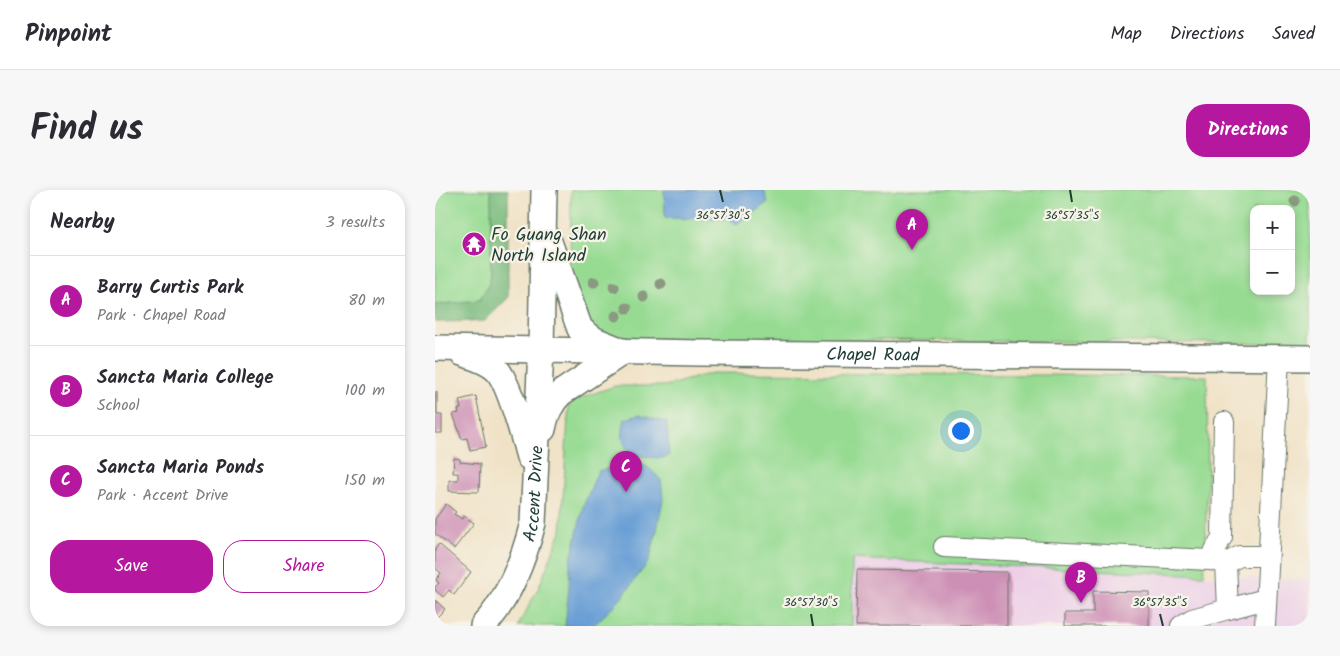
<!DOCTYPE html>
<meta charset="utf-8">
<style>
body{margin:0;font-family:Kalam,sans-serif;background:#f7f7f7;color:#2b2b33}
.controls{position:absolute;right:15px;top:15px;display:grid;overflow:hidden;border-radius:10px;box-shadow:0 2px 8px #0003}
.controls button{width:45px;height:45px;display:grid;place-items:center;padding:0;border:0;border-bottom:1px solid #e1e1e2;background:#fff;color:#2b2b33;font:25px sans-serif}
.you{position:absolute;left:525px;top:240px;width:18px;height:18px;margin:-12px;border:4px solid #fff;border-radius:50%;background:#1a73e8;box-shadow:0 0 0 8px #1a73e833}
.badge{display:grid;place-items:center;width:32px;height:32px;border-radius:50%;background:#b5179e;color:#fff;font-size:16px;font-weight:700}
.pin{position:absolute;translate:-50% -41px;filter:drop-shadow(0 1px 2px #0008)}
.pin::after{content:'';position:absolute;top:26px;width:18px;height:15px;background:inherit;clip-path:polygon(0 0,100% 0,50% 100%)}
.list{margin:0;padding:0;list-style:none}
h2{display:flex;justify-content:space-between;align-items:center;height:65px;margin:0;padding:0 20px;font-size:21px}
h2 small{font-size:16px;font-weight:400;color:#7c7c81}
.list li{display:grid;grid-template-columns:32px 1fr auto;gap:15px;align-items:center;box-sizing:border-box;height:90px;padding:0 20px;border-top:1px solid #e1e1e2}
.list b{display:block;font-size:19px;white-space:nowrap}
.list p{margin:0;font-size:16px;white-space:nowrap;color:#7c7c81}
.list em{font-size:16px;font-style:normal;color:#7c7c81}
.actions{display:flex;gap:10px;padding:15px 20px}
.actions a{flex:1;padding:11px 0;border:1px solid #b5179e;border-radius:20px;text-align:center;font-size:18px;color:#b5179e}
.actions .main{background:#b5179e;color:#fff}
.map{position:relative;flex:none;width:875px;height:436px;overflow:hidden;border-radius:20px}
header{display:flex;align-items:center;gap:30px;box-sizing:border-box;height:70px;padding:0 25px;background:#fff;border-bottom:1px solid #e1e1e2}
header strong{font-size:24px}
nav{display:flex;gap:28px;margin-inline-start:auto;font-size:18px}
.intro{display:flex;align-items:center;justify-content:space-between;box-sizing:border-box;height:120px;padding:0 30px}
h1{margin:0;font-size:35px}
.button{padding:12px 22px;border-radius:20px;background:#b5179e;color:#fff;font-size:18px;font-weight:700}
main{display:flex;gap:30px;padding:0 30px}
aside{flex:1;background:#fff;border-radius:20px;box-shadow:0 2px 8px #0003}
.map>svg:first-child{display:block}
</style>
<header>
<strong>Pinpoint</strong>
<nav><a>Map</a><a>Directions</a><a>Saved</a></nav>
</header>
<div class="intro"><h1>Find us</h1><a class="button">Directions</a></div>
<main>
<aside>
<h2>Nearby<small>3 results</small></h2>
<ul class="list">
<li><span class="badge">A</span><div><b>Barry Curtis Park</b><p>Park · Chapel Road</p></div><em>80 m</em></li>
<li><span class="badge">B</span><div><b>Sancta Maria College</b><p>School</p></div><em>100 m</em></li>
<li><span class="badge">C</span><div><b>Sancta Maria Ponds</b><p>Park · Accent Drive</p></div><em>150 m</em></li>
</ul>
<div class="actions"><a class="main">Save</a><a>Share</a></div>
</aside>
<div class="map">
<svg width="875" height="436" viewBox="0 0 875 436">
<rect width="100%" height="100%" fill="#f7f3e8"/>
<filter id="ink" filterUnits="userSpaceOnUse"><feTurbulence type="fractalNoise" baseFrequency=".02" numOctaves="2"/><feDisplacementMap in="SourceGraphic" scale="10" xChannelSelector="R" yChannelSelector="G"/><feConvolveMatrix kernelMatrix="1 2 1 2 8 2 1 2 1" color-interpolation-filters="sRGB"/></filter>
<filter id="wash" filterUnits="userSpaceOnUse"><feTurbulence type="fractalNoise" baseFrequency=".0096" numOctaves="4" result="noise"/><feDisplacementMap in="SourceGraphic" scale="20" xChannelSelector="R" yChannelSelector="G"/><feGaussianBlur stdDeviation="1.12" result="paint"/><feColorMatrix in="noise" values="0 0 0 0 0 0 0 0 0 0 0 0 0 0 0 0 0 1.4 0 .05"/><feComposite in="paint" operator="in"/></filter>
<g filter="url(#wash)">
<rect width="100%" height="100%" fill="#f0e2c6"/>
<polygon fill="#edd0e8" points="416,369 875,390 875,436 417,436"/>
<g fill="#97db93" stroke="#5b8c64" fill-rule="evenodd">
<polygon points="0,0 54,0 56,4 56,85 54,94 45,110 0,115"/>
<path d="M136,0H875V155L800,153L173,148L156,143L135,101ZM819,19H856V101H819Z"/>
<polygon points="278,183 772,186 773,279 769,385 417,369 417,436 83,436 104,397 126,341 134,212 180,196 230,196"/>
</g>
<polygon fill="#79bb7d" stroke="#4c7c58" points="54,0 73,0 73,108 50,131 0,132 0,115 45,110 54,94 56,85 56,4"/>
<g fill="#689ed5" stroke="#446e84">
<polygon points="229,0 329,0 333,13 302,35 290,29 230,28"/>
<path d="M203,225L232,232L234,266C227,269 222,268 214,267C189,265 184,253 190,229Z"/>
<polygon points="185,276 212,276 226,290 228,309 222,340 214,371 184,411 158,436 130,436 134,397 135,374 148,317 163,281"/>
</g>
<g id="blocks">
<g fill="#cd8fb6">
<polygon points="0,202 2,202 2,225 7,225 7,243 0,243"/>
<polygon points="41,206 51,257 35,260 32,248 27,249 18,224 24,223 23,219 26,219 24,210"/>
<polygon points="19,268 25,269 25,272 45,274 44,302 14,301 14,290 23,290 23,283 18,283"/>
<polygon points="11,314 21,322 19,324 27,329 29,326 39,333 19,359 0,344 0,329"/>
<polygon points="4,354 36,382 19,405 14,400 8,407 0,400 0,397 4,393 1,390 6,383 0,378 0,359"/>
<polygon points="422,380 572,382 572,436 421,436"/>
<polygon points="658,401 714,402 714,436 630,436 630,423 658,423"/>
<polygon points="0,410 10,419 0,429"/>
</g>
</g>
</g>
<g filter="url(#ink)">
<use href="#blocks" fill-opacity="0" stroke="#687767" stroke-width="1"/>
<g fill="none" stroke-linecap="round" stroke-linejoin="round">
<defs>
<g id="minor">
<polyline points="509,357 775,370 791,373 793,419 831,409"/>
<polyline points="775,370 787,347 789,232"/>
<polyline points="791,373 805,366 833,366"/>
<polyline points="746,436 757,429 793,419"/>
<polyline points="830,436 844,168"/>
</g>
<g id="major">
<polyline points="113,49 145,139 160,150 180,158"/>
<path id="s1" d="M0,158L265,163L875,168"/>
<path d="M27,163C38,167 53,171 62,180C74,193 89,248 94,267"/>
<path d="M108,239C111,224 115,214 126,203L189,161"/>
<path id="s2" d="M48,436C74,409 89,368 98,333L106,160L109,0"/>
</g>
</defs>
<use href="#minor" stroke="#687767" stroke-width="22"/>
<use href="#major" stroke="#687767" stroke-width="28"/>
<use href="#minor" stroke="#fff" stroke-width="20"/>
<use href="#major" stroke="#fff" stroke-width="25"/>
</g>
<g fill="#8a9980">
<circle cx="860" cy="11" r="5.5"/>
<circle cx="159" cy="92" r="5.5"/>
<circle cx="226" cy="94" r="5.5"/>
<circle cx="179" cy="97" r="5.5"/>
<circle cx="209" cy="107" r="5.5"/>
<circle cx="192" cy="118" r="5.5"/>
<circle cx="181" cy="126" r="5.5"/>
</g>
</g>
<path fill="none" stroke="#1f3d34" stroke-width="2" d="M285,0L288,12M635,0L637,12M376,424L378,436M725,424L728,436"/>
<defs>
<symbol id="temple-disc" viewBox="-11 -11 22 22"><circle r="9.5" fill="#b5179e" stroke="#f7f3e8"/><path d="M0-6L5-2H3V0L6.5 2.5H4V6H1.5V3h-3V6H-4V2.5H-6.5L-3 0V-2H-5Z" fill="#fff"/></symbol>
</defs>
<g fill-rule="evenodd">
<use href="#temple-disc" x="25" y="40" width="28" height="28"/>
</g>
<g text-anchor="middle" stroke-width="4.5" stroke-linejoin="round" paint-order="stroke">
<g font-size="18" fill="#1f3d34" stroke="#f7f3e8" text-anchor="start">
<text x="56" y="50">Fo Guang Shan<tspan x="56" dy="21">North Island</tspan></text>
</g>
<g font-size="18" fill="#1f3d34" stroke="#f7f3e8">
<text dy="6" stroke="none"><textPath href="#s1" startOffset="438">Chapel Road</textPath></text>
<text dy="6" stroke="none"><textPath href="#s2" startOffset="145">Accent Drive</textPath></text>
</g>
</g>
<g font-size="12" text-anchor="middle" fill="#1f3d34" stroke="#f7f3e8" stroke-width="4.5" stroke-linejoin="round" paint-order="stroke">
<text x="288" y="29">36°57'30"S</text>
<text x="637" y="29">36°57'35"S</text>
<text x="376" y="416">36°57'30"S</text>
<text x="725" y="416">36°57'35"S</text>
</g>
</svg>
<div class="controls">
<button>+</button>
<button>−</button>
</div>
<div class="you"></div>
<div class="pin badge" style="left:477px;top:60px">A</div>
<div class="pin badge" style="left:646px;top:413px">B</div>
<div class="pin badge" style="left:191px;top:302px">C</div>
</div>
</main>
